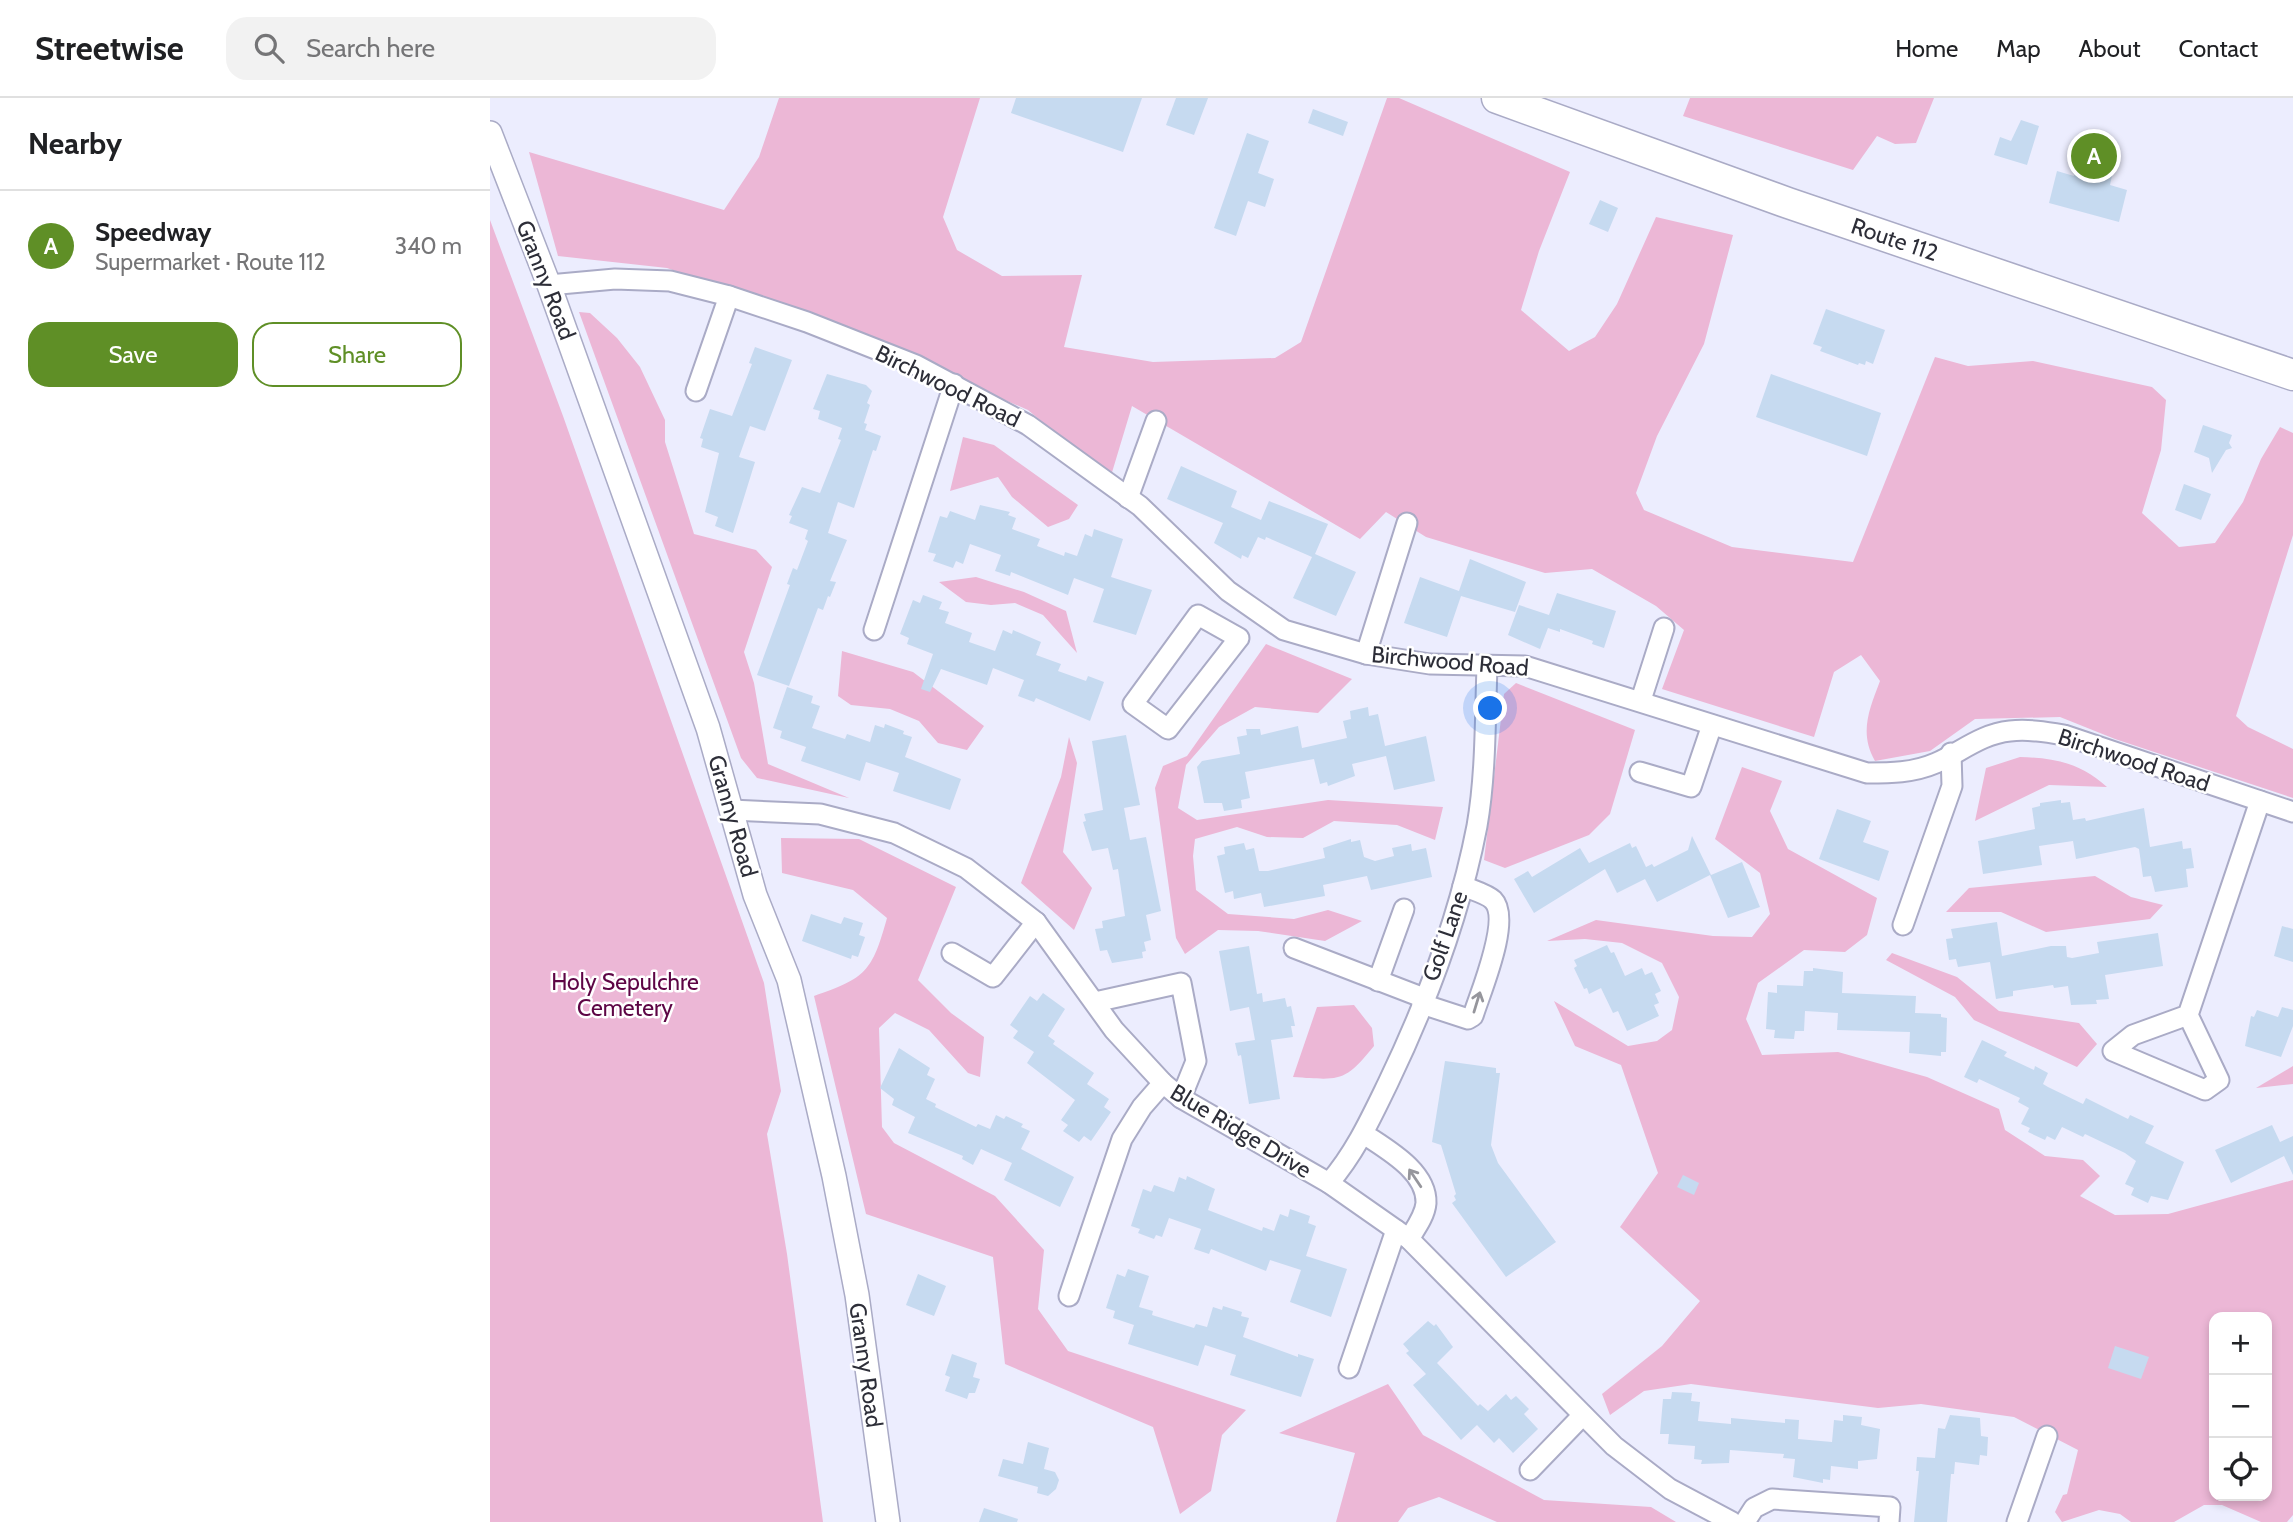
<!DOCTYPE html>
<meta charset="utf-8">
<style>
body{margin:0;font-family:Cabin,sans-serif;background:#f2f2f2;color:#202124}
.controls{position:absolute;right:21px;bottom:21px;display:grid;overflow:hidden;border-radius:14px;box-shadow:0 4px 10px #0003}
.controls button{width:63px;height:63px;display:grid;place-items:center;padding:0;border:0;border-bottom:2px solid #e0e0e0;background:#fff;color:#202124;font:35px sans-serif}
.you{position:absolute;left:1001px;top:611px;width:24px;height:24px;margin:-18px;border:5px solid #fff;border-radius:50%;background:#1a73e8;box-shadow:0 0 0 10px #1a73e833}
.badge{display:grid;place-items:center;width:46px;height:46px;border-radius:50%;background:#5f8f26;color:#fff;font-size:23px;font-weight:700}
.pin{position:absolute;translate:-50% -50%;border:4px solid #fff;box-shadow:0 2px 7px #0006}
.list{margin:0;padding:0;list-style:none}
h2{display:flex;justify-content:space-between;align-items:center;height:91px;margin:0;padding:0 28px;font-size:30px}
h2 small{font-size:23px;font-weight:400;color:#757577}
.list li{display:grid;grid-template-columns:46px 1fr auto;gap:21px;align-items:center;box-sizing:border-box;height:112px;padding:0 28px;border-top:2px solid #e0e0e0}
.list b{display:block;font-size:26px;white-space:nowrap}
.list p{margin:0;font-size:23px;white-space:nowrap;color:#757577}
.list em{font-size:23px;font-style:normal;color:#757577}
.actions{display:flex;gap:14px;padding:21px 28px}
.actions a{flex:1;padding:16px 0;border:2px solid #5f8f26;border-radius:21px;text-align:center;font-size:24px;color:#5f8f26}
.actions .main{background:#5f8f26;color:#fff}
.icon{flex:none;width:38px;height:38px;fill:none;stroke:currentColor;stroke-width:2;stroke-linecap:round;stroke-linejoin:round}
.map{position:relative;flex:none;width:1803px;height:1424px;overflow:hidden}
header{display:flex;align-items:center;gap:42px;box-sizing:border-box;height:98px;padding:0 35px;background:#fff;border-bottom:2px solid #e0e0e0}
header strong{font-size:33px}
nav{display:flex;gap:38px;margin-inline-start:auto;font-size:24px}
.search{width:490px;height:63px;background:#f2f2f2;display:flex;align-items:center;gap:18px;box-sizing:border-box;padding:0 24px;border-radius:21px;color:#757577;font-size:26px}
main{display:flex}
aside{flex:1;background:#fff}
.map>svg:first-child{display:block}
</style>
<header>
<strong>Streetwise</strong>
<div class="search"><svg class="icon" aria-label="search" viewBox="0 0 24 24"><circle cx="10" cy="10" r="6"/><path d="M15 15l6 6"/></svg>Search here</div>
<nav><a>Home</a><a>Map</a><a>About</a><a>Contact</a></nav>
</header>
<main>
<aside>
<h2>Nearby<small></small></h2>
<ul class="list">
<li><span class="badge">A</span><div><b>Speedway</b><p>Supermarket · Route 112</p></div><em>340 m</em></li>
</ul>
<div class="actions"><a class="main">Save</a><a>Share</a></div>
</aside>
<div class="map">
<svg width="1803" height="1424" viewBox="0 0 1803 1424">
<rect width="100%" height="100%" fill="#ecedfe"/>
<g fill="#ecb7d6" fill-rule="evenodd">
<path d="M289,0H490L453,119L467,152L512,178L592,177L574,249L663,264L785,260L811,244L897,0H909L1080,74L1049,153L1031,212L1079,253L1105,239L1127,206L1166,119L1243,137L1214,246L1167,338L1146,395L1154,412L1242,449L1363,464L1445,259L1478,268L1543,263L1662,289L1676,302L1671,352L1652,415L1689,449L1725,445L1753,404L1771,361L1790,329L1803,335V437L1746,618L1758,629L1803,651V700L1625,641L1570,619L1485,621L1440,653L1385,663C1369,635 1379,612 1390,583L1371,557L1344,574L1324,639L1172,591L1194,532L1166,508L1102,471L1055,475L936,439L896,414L870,441L642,308L620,381L538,312L348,230L177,170L68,158L39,54L234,112L269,59Z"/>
<polygon points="1200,0 1444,0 1426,45 1405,46 1387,38 1363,72 1193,18"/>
<polygon points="0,122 73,318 274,885 291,993 277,1036 297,1156 333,1424 0,1424"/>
<polygon points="89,214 100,215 127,240 150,269 175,322 175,344 204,436 266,452 282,469 254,554 264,585 278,666 359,700 267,680 251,660"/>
<polygon points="473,339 504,347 588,407 579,421 558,429 522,399 508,379 460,393"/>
<polygon points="486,479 534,494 576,513 587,555 553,517 525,505 501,507 476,504 449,484"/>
<polygon points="776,546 862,581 828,615 765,609 729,629 696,667 688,710 707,722 838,702 953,709 945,742 907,727 844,723 813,740 777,739 747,729 705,741 703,758 706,792 738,816 804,821 838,812 872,823 835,843 768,833 728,832 695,856 686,840 665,690 673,668 697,658"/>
<polygon points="352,553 423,574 494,628 477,652 448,645 429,623 400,611 361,607 348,598"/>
<polygon points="1026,585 1145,632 1120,716 1099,737 1015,770 994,762 1014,596"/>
<polygon points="579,639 587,665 573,754 602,790 584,832 531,785 571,679"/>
<path d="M1530,659C1566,660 1590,665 1617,689L1559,687L1485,723L1496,670Z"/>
<path d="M1252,669L1292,683L1280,713L1298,751L1387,800L1377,837L1355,854L1314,852L1268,885L1256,921L1272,957L1348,954L1437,979L1509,1011L1515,1032L1555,1058L1593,1062L1610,1078L1590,1098L1625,1117L1678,1116L1803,1082V1417L1797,1424H1771L1732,1407H1714L1684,1424H1641L1630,1416L1609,1412L1572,1424L1565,1414L1573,1397L1577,1396L1588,1352L1524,1319L1431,1306L1388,1310L1201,1286L1154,1293L1120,1317L1112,1296L1172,1248L1210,1203L1130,1129L1168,1075L1131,967L1085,948L1064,903L1138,948L1167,943L1182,932L1189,899L1172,865L1132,845L1095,841L1057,843L1106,822L1223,838L1262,839L1280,816L1270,775L1225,741ZM1724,1219H1777V1398H1724Z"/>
<path d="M291,740L369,741L466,789L428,882L461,915L494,939L490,979L478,975L439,932L405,915L389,930L392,1029L404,1045L505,1098L554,1152L548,1211L578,1253L756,1312L732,1337L721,1393L690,1416L663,1329L515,1266L503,1159L376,1116L324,898C376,880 382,874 397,820L363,792L292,775Z"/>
<polygon points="1605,778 1641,799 1673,807 1660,821 1556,834 1511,814 1456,814 1479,790"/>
<polygon points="1402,855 1467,879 1509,913 1589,925 1607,946 1587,969 1484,922 1465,899 1396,862"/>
<path d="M864,907L882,930L884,948C854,985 850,982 803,979L827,909Z"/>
<polygon points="1803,968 1803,986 1766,990"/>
<polygon points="898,1286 933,1337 1054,1402 1161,1409 1186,1424 1007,1424 949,1399 918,1410 908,1424 846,1424 865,1355 789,1335"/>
</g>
<g fill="#c6daf0">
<polygon points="526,0 652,0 633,54 521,15"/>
<polygon points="686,0 718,0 704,37 676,27"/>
<polygon points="823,11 858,24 853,38 818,25"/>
<polygon points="1531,22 1549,28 1537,67 1504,57 1510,39 1521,43"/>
<polygon points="757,35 779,43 768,75 784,81 775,109 758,103 746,138 724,130"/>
<polygon points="1594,45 1627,54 1620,87 1637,92 1629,124 1559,105 1567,73 1584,78"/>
<polygon points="1110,102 1128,110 1118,134 1099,126"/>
<polygon points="1336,211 1395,232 1383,266 1376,263 1375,267 1369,265 1368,267 1330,253 1332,249 1323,246"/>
<polygon points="265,249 302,262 275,333 260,328 249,359 265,364 243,435 225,428 228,419 215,414 229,355 211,349 213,341 210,340 220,311 242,318 262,266 259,265"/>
<polygon points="337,276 376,287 382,293 377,305 380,307 374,325 377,326 375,332 391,338 386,353 383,352 364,410 348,404 338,435 357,442 340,483 346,484 340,499 338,498 333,512 328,510 299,588 267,577 300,487 297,486 303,470 307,472 318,443 315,441 318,432 299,425 302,418 299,417 312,389 330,395 351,342 348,341 352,330 328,321 330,313 323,311"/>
<polygon points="1281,276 1391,315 1377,358 1266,319"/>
<polygon points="1713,327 1742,337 1739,345 1742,350 1736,352 1722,375 1719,360 1704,354"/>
<polygon points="691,368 747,393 741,409 771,422 779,403 838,426 825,456 866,474 846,518 803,500 822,459 776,439 775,442 768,439 758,460 752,457 751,461 724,445 733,425 677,401"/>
<polygon points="1694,386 1721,396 1711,422 1685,412"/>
<polygon points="490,407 520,414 518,417 526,420 522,431 550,441 547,448 574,458 575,454 587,458 595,436 602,439 604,431 633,441 621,479 662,492 646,537 603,524 614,491 584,480 578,497 521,474 520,478 505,473 511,457 480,446 473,466 466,463 463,470 443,463 446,456 438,454 450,418 457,420 460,413 485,422"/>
<polygon points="980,461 1036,484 1025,514 971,498 957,539 914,525 930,479 969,493"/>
<polygon points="1067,495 1126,513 1114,550 1102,546 1103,543 1070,531 1070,534 1058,530 1050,551 1018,537 1029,507 1059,517"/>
<polygon points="433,497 452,504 449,511 459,514 455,525 482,535 479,544 505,553 513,532 522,536 523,532 551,544 546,557 571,566 568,573 596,583 598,578 614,584 600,623 546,600 544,604 528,598 534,582 503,570 497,587 451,571 440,594 431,591 443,556 417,546 419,540 410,536 423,502 430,505"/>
<polygon points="297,589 323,598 321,605 330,608 322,630 355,641 357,636 380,644 385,627 394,630 395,626 414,633 413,636 422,639 415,659 471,681 460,712 403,693 409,675 376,664 370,683 311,663 316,649 290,640 292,633 283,630"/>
<polygon points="878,609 879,618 888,616 895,648 936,638 945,683 904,692 896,658 862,666 865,678 838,688 837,684 830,686 824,661 755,674 760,700 751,702 752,710 734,713 732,705 714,705 707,669 712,663 750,656 747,639 757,637 756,631 770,631 771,637 808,628 812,650 857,640 853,623 861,621 860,613"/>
<polygon points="636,637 650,707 634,710 640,742 656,739 671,813 656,817 661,842 654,844 656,853 652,854 653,860 622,865 617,852 610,853 605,831 613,830 612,823 635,818 628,771 623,772 618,750 602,753 593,724 596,723 594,716 613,712 602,643"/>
<polygon points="1571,702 1571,705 1580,704 1583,722 1595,720 1596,723 1654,710 1660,749 1692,743 1693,751 1701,750 1704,770 1696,771 1698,789 1665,794 1661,778 1653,779 1649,751 1645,749 1586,761 1583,743 1549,748 1552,767 1493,776 1488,743 1545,731 1542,710 1550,708 1550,705"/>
<polygon points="1347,711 1381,723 1373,744 1399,753 1389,783 1329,761"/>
<polygon points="1202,738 1221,777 1252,764 1270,809 1238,820 1220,777 1167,804 1155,781 1127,795 1115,771 1044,815 1024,781 1038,773 1042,779 1090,750 1099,765 1140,745 1142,750 1146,748 1156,769 1162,766 1164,769 1198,752"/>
<polygon points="861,741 861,744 870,742 874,759 885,763 904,758 902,750 921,746 922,753 936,750 942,779 881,792 877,778 833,787 835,798 774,809 771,795 744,801 743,793 735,795 727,758 735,756 734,749 754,745 756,752 764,750 769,773 778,773 835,760 833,750"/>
<polygon points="321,816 351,826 354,819 373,825 369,837 375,839 368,859 362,857 361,861 312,843"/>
<polygon points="1507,824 1512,858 1561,848 1576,848 1577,859 1582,860 1609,855 1607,844 1668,835 1673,868 1615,877 1619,901 1606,902 1607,906 1581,907 1578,888 1564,890 1563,887 1523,893 1523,898 1506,901 1500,864 1468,869 1466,861 1459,862 1456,841 1463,840 1461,831"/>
<polygon points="1792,828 1803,831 1803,864 1784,858"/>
<polygon points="1117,847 1121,855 1124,854 1135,878 1152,870 1155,877 1162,874 1171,893 1165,896 1169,905 1164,907 1169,918 1137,933 1128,913 1123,915 1111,890 1099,896 1097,890 1094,891 1084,870 1087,868 1084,862"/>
<polygon points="759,848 767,896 772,895 773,904 795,900 797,909 801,908 805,928 801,928 803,939 781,942 790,1001 759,1006 751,957 748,958 745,945 765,942 759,909 740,913 729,853"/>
<polygon points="1323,870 1353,874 1352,895 1426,898 1425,915 1451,916 1451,919 1457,920 1456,954 1451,954 1451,958 1419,955 1420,934 1347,932 1348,915 1315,913 1314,933 1305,933 1304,941 1284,940 1285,932 1276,931 1278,894 1287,895 1287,887 1313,888 1314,873 1323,873"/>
<polygon points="553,895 575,911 558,938 565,943 563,946 604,975 597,986 619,1001 614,1009 621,1014 601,1043 594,1038 589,1044 573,1033 578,1027 571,1022 585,1002 537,965 544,954 523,940 528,933 520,927 540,898 547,903"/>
<polygon points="1792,909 1803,912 1803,928 1791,959 1755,948 1761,918 1764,919 1767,912 1788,919"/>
<polygon points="1492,942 1517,954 1514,958 1544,972 1545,968 1558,975 1553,986 1558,989 1593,1006 1596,1000 1638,1021 1640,1017 1664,1028 1655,1045 1694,1064 1678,1102 1661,1098 1658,1105 1641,1097 1644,1090 1635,1086 1646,1063 1635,1055 1595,1036 1593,1039 1572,1029 1565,1042 1557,1038 1555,1042 1538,1034 1540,1030 1531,1026 1539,1010 1528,1004 1530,1000 1489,981 1487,985 1474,979"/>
<polygon points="409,950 440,970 437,977 445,981 436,1001 446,1006 445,1009 486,1029 488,1026 500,1031 506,1017 514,1021 516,1018 533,1026 531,1029 540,1033 531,1051 584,1079 570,1109 514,1082 522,1065 491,1051 483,1067 472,1061 473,1058 418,1035 425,1019 402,1007 404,1001 390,990"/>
<polygon points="955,963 1006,970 1006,975 1010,975 1001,1047 1008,1065 1066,1144 1016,1179 962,1105 966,1102 964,1098 966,1096 951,1047 942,1044"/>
<polygon points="1782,1027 1790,1044 1803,1038 1803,1077 1794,1058 1741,1085 1725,1052"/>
<polygon points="1193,1077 1209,1085 1204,1097 1187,1089"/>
<polygon points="697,1078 725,1091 718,1112 772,1133 773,1129 784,1133 790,1116 798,1119 800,1111 820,1118 818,1125 826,1128 816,1158 857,1171 841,1219 800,1204 811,1172 780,1162 776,1173 721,1151 719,1156 704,1151 711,1131 679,1120 672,1139 666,1137 664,1141 648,1135 650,1131 641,1128 653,1091 661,1094 664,1087 684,1094 689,1079 696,1082"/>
<polygon points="638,1171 659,1178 649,1209 663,1213 662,1217 704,1230 706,1226 717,1229 723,1209 732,1212 733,1208 752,1214 751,1218 759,1220 753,1239 808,1259 808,1256 824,1261 811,1299 740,1277 746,1257 715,1247 708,1268 638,1246 644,1227 623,1220 625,1213 616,1210 627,1176 635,1179"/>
<polygon points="428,1176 456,1188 444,1218 416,1207"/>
<polygon points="938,1223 944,1228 946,1226 963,1249 947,1265 988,1308 990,1306 998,1313 1016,1296 1021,1302 1026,1298 1039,1311 1034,1316 1048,1331 1023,1355 1009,1340 1004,1345 987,1327 971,1342 923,1287 936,1276 916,1255 919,1253 913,1246"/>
<polygon points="1625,1248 1659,1259 1651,1281 1618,1270"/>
<polygon points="462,1256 487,1265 483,1279 490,1281 485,1295 479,1295 477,1301 455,1293 460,1279 455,1277"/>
<polygon points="1182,1294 1202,1295 1201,1303 1210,1304 1208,1323 1241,1326 1241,1320 1295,1325 1295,1321 1309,1322 1308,1341 1342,1344 1344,1322 1353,1323 1353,1317 1372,1319 1371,1327 1390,1331 1387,1361 1368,1363 1368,1371 1341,1368 1340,1382 1333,1381 1333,1385 1303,1379 1305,1361 1293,1360 1294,1356 1240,1352 1239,1365 1211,1366 1212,1362 1204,1361 1205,1348 1178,1346 1179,1336 1170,1336 1173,1301 1181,1301"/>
<polygon points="1460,1317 1490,1320 1491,1338 1498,1339 1497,1358 1490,1357 1489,1367 1465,1364 1464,1376 1461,1376 1457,1424 1424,1424 1429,1373 1426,1373 1427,1359 1445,1360 1448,1330 1455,1331"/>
<polygon points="538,1344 559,1350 554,1371 565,1374 569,1382 566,1391 558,1398 547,1395 548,1389 508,1378 513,1361 533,1366"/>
<polygon points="494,1410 528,1421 527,1424 489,1424"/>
</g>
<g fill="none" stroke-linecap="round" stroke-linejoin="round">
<defs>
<g id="minor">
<path d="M59,187L125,181L180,183L239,198L317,224L426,267L538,327L650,408L738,493L794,532L876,556L940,566L1035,568L1377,675C1400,675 1423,675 1446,665C1471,654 1491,636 1520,633C1538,631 1556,634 1574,637L1803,714"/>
<polyline points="206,293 239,198"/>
<polyline points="638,400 666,323"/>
<polygon points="708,517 749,540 678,631 643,606"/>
<polyline points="384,532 464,286"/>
<polyline points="876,556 917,425"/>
<polyline points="1151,602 1174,530"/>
<polyline points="1150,674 1201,689 1222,627"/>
<polyline points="241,712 330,716 404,735 476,770 546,824 624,932 673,985 691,1000 839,1085 919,1141 1124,1348 1180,1391 1242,1424"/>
<polyline points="1413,827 1462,688 1461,655"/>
<polyline points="804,850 934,900"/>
<polyline points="462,855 503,879 546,824"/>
<polyline points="888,883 914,811"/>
<polyline points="605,904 691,885 706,963 691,1000"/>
<path d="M932,906L978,921L983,918C990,895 1022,821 1003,802C997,796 982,792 973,788"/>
<polyline points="1698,917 1729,982 1715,992 1623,953 1643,937 1698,917 1770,703"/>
<path d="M874,1036C896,1051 937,1073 936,1105C935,1118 925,1131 919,1141"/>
<path d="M839,1085C865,1055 881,1020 898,985C937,904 970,816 987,728C996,676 995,622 997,569"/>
<polyline points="579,1198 632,1041 652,1009 673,985"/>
<polyline points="859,1270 906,1132"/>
<polyline points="1040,1372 1093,1317"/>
<polyline points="1255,1424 1264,1410 1282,1401 1400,1409 1399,1424"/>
<polyline points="1527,1424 1557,1338"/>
</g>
<polyline id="tertiary" points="0,35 59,187 218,630 265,797 299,882 344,1078 367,1197 398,1424"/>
<g id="primary">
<path id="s1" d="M1007,0L1298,105L1803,277"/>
</g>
</defs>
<use href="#minor" stroke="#aaabc6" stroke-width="23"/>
<use href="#tertiary" stroke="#aaabc6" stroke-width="26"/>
<use href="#primary" stroke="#aaabc6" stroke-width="33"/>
<use href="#minor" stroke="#fff" stroke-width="19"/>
<use href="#tertiary" stroke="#fff" stroke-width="23"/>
<use href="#primary" stroke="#fff" stroke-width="30"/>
</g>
<defs><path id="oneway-shaft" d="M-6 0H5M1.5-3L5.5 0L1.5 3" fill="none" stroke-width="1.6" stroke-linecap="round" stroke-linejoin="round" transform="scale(1.75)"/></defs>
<g stroke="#96969c">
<use href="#oneway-shaft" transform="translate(987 904) rotate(-73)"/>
<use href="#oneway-shaft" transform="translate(925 1080) rotate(-124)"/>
</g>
<g text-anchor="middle" stroke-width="5" stroke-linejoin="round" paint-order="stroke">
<g font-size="23" fill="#2d2e38" stroke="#fff">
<text dy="8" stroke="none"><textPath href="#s1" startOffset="422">Route 112</textPath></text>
<text transform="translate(56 182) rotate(69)" y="8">Granny Road</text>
<text transform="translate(458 288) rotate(26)" y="8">Birchwood Road</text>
<text transform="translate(960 563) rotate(5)" y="8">Birchwood Road</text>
<text transform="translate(1644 662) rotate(18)" y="8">Birchwood Road</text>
<text transform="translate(243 718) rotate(74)" y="8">Granny Road</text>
<text transform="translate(955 838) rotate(-71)" y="8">Golf Lane</text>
<text transform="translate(751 1033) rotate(31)" y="8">Blue Ridge Drive</text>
<text transform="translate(376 1267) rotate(82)" y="8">Granny Road</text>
</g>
<g font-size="23" fill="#5d0545" stroke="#fff">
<text x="135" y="892">Holy Sepulchre<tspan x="135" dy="26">Cemetery</tspan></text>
</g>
</g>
</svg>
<div class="controls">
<button>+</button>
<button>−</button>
<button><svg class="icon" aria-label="locate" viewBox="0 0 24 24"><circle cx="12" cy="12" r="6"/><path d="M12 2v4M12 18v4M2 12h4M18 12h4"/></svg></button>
</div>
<div class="you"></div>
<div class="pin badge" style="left:1604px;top:58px">A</div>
</div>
</main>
